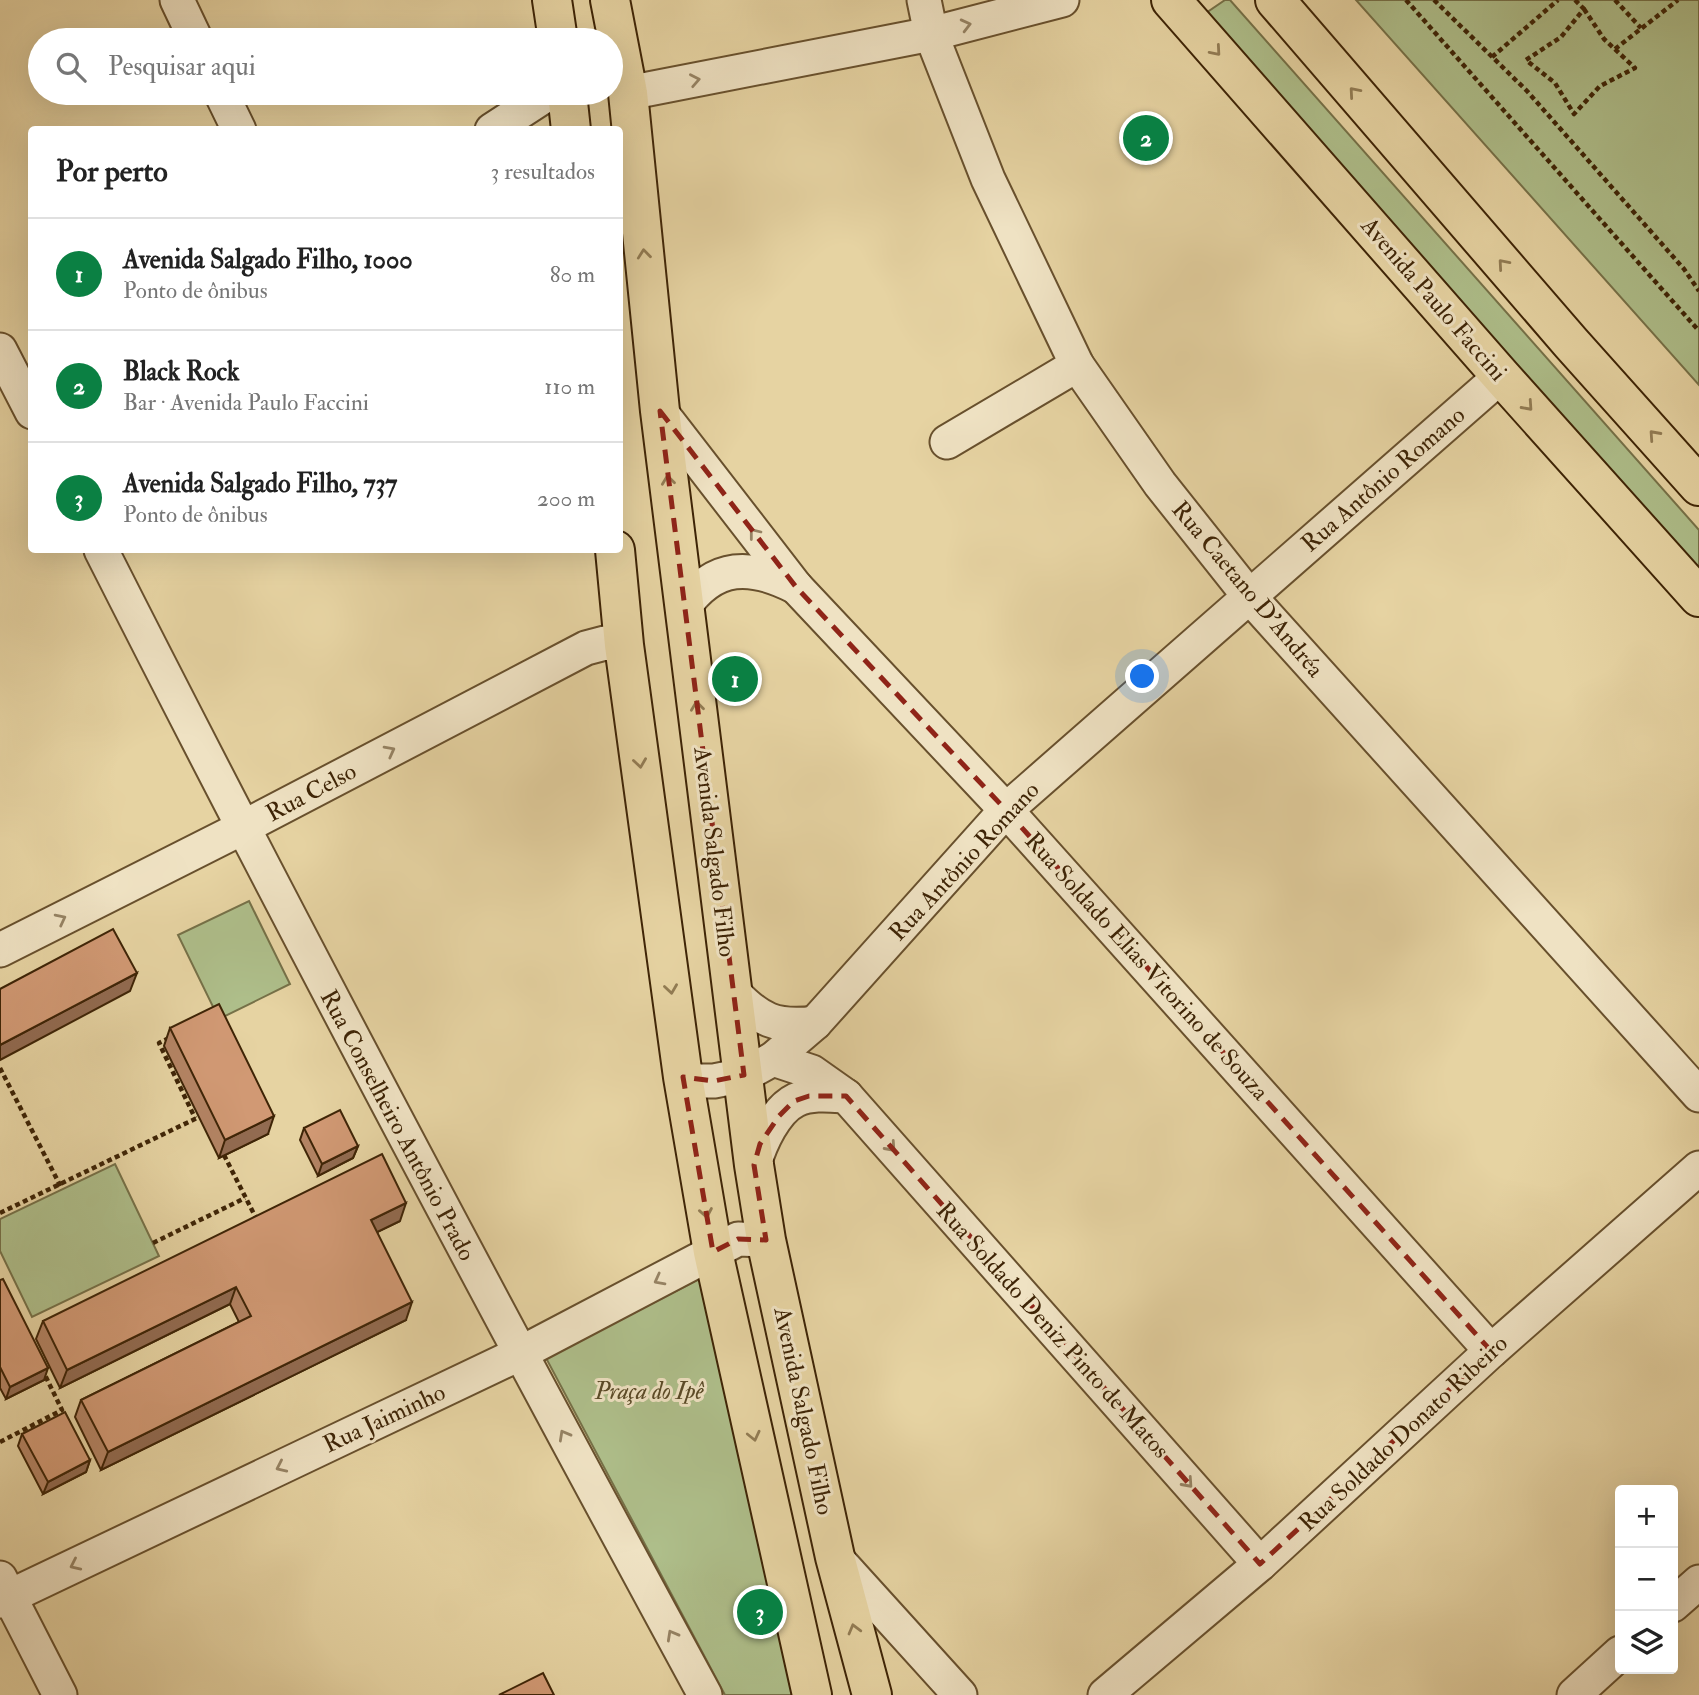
<!DOCTYPE html>
<html lang="pt">
<meta charset="utf-8">
<style>
body{margin:0;font-family:"IM FELL Double Pica",serif;background:#f6f6f6;color:#222}
.controls{position:absolute;right:21px;bottom:21px;display:grid;overflow:hidden;border-radius:7px;box-shadow:0 7px 28px #0002}
.controls button{width:63px;height:63px;display:grid;place-items:center;padding:0;border:0;border-bottom:2px solid #e0e0e0;background:#fff;color:#222;font:35px sans-serif}
.you{position:absolute;left:1143px;top:677px;width:24px;height:24px;margin:-18px;border:5px solid #fff;border-radius:50%;background:#1a73e8;box-shadow:0 0 0 10px #1a73e833}
.badge{display:grid;place-items:center;width:46px;height:46px;border-radius:50%;background:#0b8043;color:#fff;font-size:23px;font-weight:700}
.pin{position:absolute;translate:-50% -50%;border:4px solid #fff;box-shadow:0 2px 7px #0006}
.list{margin:0;padding:0;list-style:none}
h2{display:flex;justify-content:space-between;align-items:center;height:91px;margin:0;padding:0 28px;font-size:30px}
h2 small{font-size:23px;font-weight:400;color:#767676}
.list li{display:grid;grid-template-columns:46px 1fr auto;gap:21px;align-items:center;box-sizing:border-box;height:112px;padding:0 28px;border-top:2px solid #e0e0e0}
.list b{display:block;font-size:26px;white-space:nowrap}
.list p{margin:0;font-size:23px;white-space:nowrap;color:#767676}
.list em{font-size:23px;font-style:normal;color:#767676}
.icon{flex:none;width:38px;height:38px;fill:none;stroke:currentColor;stroke-width:2;stroke-linecap:round;stroke-linejoin:round}
.map{position:relative;flex:none;width:1699px;height:1695px;overflow:hidden}
.search{position:absolute;background:#fff;box-shadow:0 7px 28px #0002;left:28px;top:28px;width:595px;height:77px;display:flex;align-items:center;gap:18px;box-sizing:border-box;padding:0 24px;border-radius:38px;color:#767676;font-size:26px}
.panel{position:absolute;background:#fff;box-shadow:0 7px 28px #0002;left:28px;top:126px;width:595px;height:427px;border-radius:7px}
.map>svg:first-child{display:block}
</style>
<div class="map">
<svg width="1699" height="1695" viewBox="0 0 1699 1695">
<rect width="100%" height="100%" fill="#e6d3a2"/>
<filter id="stains"><feTurbulence type="fractalNoise" baseFrequency=".00286" numOctaves="4"/><feColorMatrix values="0 0 0 0 .2 0 0 0 0 .09 0 0 0 0 .02 0 0 0 .5 -.17"/></filter>
<radialGradient id="worn" r=".72"><stop offset=".6" stop-color="#630" stop-opacity="0"/><stop offset="1" stop-color="#630" stop-opacity=".3"/></radialGradient>
<g fill="#aebe8a" stroke="#767148" stroke-width="2">
<polygon points="1225,0 1230,0 1699,530 1699,576 1206,13"/>
<polygon points="1356,0 1699,0 1699,385"/>
<polygon points="249,901 290,984 219,1019 178,935"/>
<polygon points="115,1164 159,1256 32,1317 0,1251 0,1219"/>
<polygon points="701,1278 794,1695 725,1695 546,1358"/>
</g>
<g fill="none" stroke-linecap="round" stroke-linejoin="round">
<defs>
<g id="minor">
<polyline points="177,0 196,40"/>
<polyline points="924,0 931,34 988,179 1077,365 1160,484 1249,596 1699,1095"/>
<polyline points="221,93 239,130"/>
<polyline points="628,93 931,34 1062,0"/>
<polyline points="492,130 549,93"/>
<polyline points="0,350 32,412"/>
<polyline points="660,411 796,587 1006,810 1491,1351"/>
<polyline points="947,442 1077,365"/>
<path d="M101,550C296,935 499,1316 705,1695"/>
<path d="M684,607C715,563 751,564 796,587"/>
<polyline points="0,950 242,828 586,648 605,643 624,645"/>
<path d="M733,992C759,1020 776,1028 815,1023"/>
<polyline points="773,1059 812,1072 846,1096 1260,1564"/>
<polyline points="683,1077 699,1081 714,1081 744,1075 773,1059 815,1023 1006,810 1501,376"/>
<path d="M754,1165C760,1144 775,1110 796,1100C811,1093 829,1095 846,1096"/>
<polyline points="835,1557 960,1695"/>
<polyline points="0,1578 60,1695"/>
<polyline points="0,1601 519,1354 738,1239 766,1240"/>
<polyline points="1673,1605 1699,1582"/>
<polyline points="1105,1695 1260,1564 1491,1351 1699,1168"/>
<polyline points="1574,1695 1620,1653"/>
</g>
<g id="major">
<polyline points="552,0 558,40"/>
<polyline points="610,0 628,93 660,411 754,1165 766,1240 835,1557 872,1695"/>
<polyline points="1171,0 1501,376 1699,597"/>
<polyline points="1275,0 1571,343 1699,486"/>
<polyline points="567,93 571,130"/>
<polyline points="615,550 624,645 683,1077 713,1252 812,1695"/>
</g>
</defs>
<use href="#minor" stroke="#68502d" stroke-width="37"/>
<use href="#major" stroke="#3e2406" stroke-width="42"/>
<g stroke="#3e2406" stroke-width="4.5" stroke-dasharray="5 3.5" stroke-linecap="butt">
<polyline points="1406,0 1699,331"/>
<polyline points="1434,0 1527,91 1684,269 1699,291"/>
<polyline points="1575,0 1584,9"/>
<polyline points="1615,0 1641,28"/>
<polygon points="1584,9 1604,39 1635,68 1600,86 1574,114 1555,83 1526,60 1561,37"/>
<polyline points="1615,49 1678,0"/>
<polyline points="1492,57 1558,0"/>
<polyline points="169,1038 159,1043 195,1118"/>
<polyline points="0,1068 62,1189"/>
<polyline points="224,1155 257,1220"/>
<polyline points="0,1213 199,1117"/>
<polyline points="153,1243 245,1198"/>
<polyline points="0,1442 62,1410 43,1371"/>
</g>
<use href="#minor" stroke="#efe2c3" stroke-width="33"/>
<use href="#major" stroke="#e6d3a2" stroke-width="38"/>
</g>
<g fill="#b48464" stroke="#3e2406" stroke-width="2">
<polygon points="170,1028 268,1134 219,1158 164,1046"/>
<polygon points="304,1128 358,1146 353,1158 318,1176 300,1140"/>
<polygon points="400,1221 377,1232 406,1320 101,1470 75,1417 81,1400 239,1322 230,1304 60,1388 36,1339 43,1321"/>
<polygon points="0,1280 44,1380 6,1399 0,1388"/>
<polygon points="22,1434 90,1460 86,1472 43,1494 18,1446"/>
</g>
<g fill="#926b51" stroke="#3e2406" stroke-width="2">
<polygon points="137,973 130,991 0,1060 0,1045"/>
<polygon points="274,1116 268,1134 219,1158 225,1140"/>
<polygon points="358,1146 353,1158 318,1176 322,1164"/>
<polygon points="406,1203 400,1221 365,1238 371,1220"/>
<polygon points="236,1287 230,1304 60,1388 67,1370"/>
<polygon points="412,1302 406,1320 101,1470 108,1452"/>
<polygon points="48,1368 44,1380 6,1399 10,1387"/>
<polygon points="90,1460 86,1472 43,1494 48,1482"/>
</g>
<g fill="#d19974" stroke="#3e2406" stroke-width="2">
<polygon points="113,929 137,973 0,1045 0,989"/>
<polygon points="219,1004 274,1116 225,1140 170,1028"/>
<polygon points="340,1110 358,1146 322,1164 304,1128"/>
<polygon points="382,1154 406,1203 371,1220 412,1302 108,1452 81,1400 251,1316 236,1287 67,1370 43,1321"/>
<polygon points="3,1279 48,1368 10,1387 0,1367 0,1280"/>
<polygon points="65,1412 90,1460 48,1482 22,1434"/>
<polygon points="543,1673 554,1695 499,1695"/>
</g>
<defs><path id="oneway-chevron" d="M-2-3.5L2.5 0L-2 3.5" fill="none" stroke-width="1.6" stroke-linecap="round" stroke-linejoin="round" transform="scale(1.75)"/></defs>
<g stroke="#968364">
<use href="#oneway-chevron" transform="translate(966 25) rotate(-14)"/>
<use href="#oneway-chevron" transform="translate(695 80) rotate(-11)"/>
<use href="#oneway-chevron" transform="translate(754 533) rotate(-128)"/>
<use href="#oneway-chevron" transform="translate(390 751) rotate(-28)"/>
<use href="#oneway-chevron" transform="translate(61 919) rotate(-27)"/>
<use href="#oneway-chevron" transform="translate(891 1147) rotate(48)"/>
<use href="#oneway-chevron" transform="translate(659 1280) rotate(152)"/>
<use href="#oneway-chevron" transform="translate(564 1435) rotate(-119)"/>
<use href="#oneway-chevron" transform="translate(281 1467) rotate(155)"/>
<use href="#oneway-chevron" transform="translate(1188 1483) rotate(48)"/>
<use href="#oneway-chevron" transform="translate(75 1565) rotate(155)"/>
<use href="#oneway-chevron" transform="translate(672 1635) rotate(-119)"/>
</g>
<g stroke="#927c54">
<use href="#oneway-chevron" transform="translate(1216 51) rotate(49)"/>
<use href="#oneway-chevron" transform="translate(1354 92) rotate(-131)"/>
<use href="#oneway-chevron" transform="translate(644 254) rotate(-96)"/>
<use href="#oneway-chevron" transform="translate(1503 264) rotate(-131)"/>
<use href="#oneway-chevron" transform="translate(1528 406) rotate(48)"/>
<use href="#oneway-chevron" transform="translate(1654 435) rotate(-132)"/>
<use href="#oneway-chevron" transform="translate(668 480) rotate(-97)"/>
<use href="#oneway-chevron" transform="translate(697 706) rotate(-97)"/>
<use href="#oneway-chevron" transform="translate(640 763) rotate(82)"/>
<use href="#oneway-chevron" transform="translate(671 989) rotate(82)"/>
<use href="#oneway-chevron" transform="translate(706 1213) rotate(80)"/>
<use href="#oneway-chevron" transform="translate(754 1436) rotate(77)"/>
<use href="#oneway-chevron" transform="translate(854 1629) rotate(-105)"/>
</g>
<path fill="none" stroke="#8f2418" stroke-width="5" stroke-dasharray="14 9" stroke-linejoin="round" d="M660,411L796,587L1006,810L1491,1351L1260,1564L846,1096H809L794,1101L779,1116L760,1144L754,1165L766,1240L738,1239L713,1252L683,1077L714,1081L744,1075Z"/>
<g text-anchor="middle" stroke-width="6" stroke-linejoin="round" paint-order="stroke">
<g font-size="24" fill="#3e2406" stroke="#efe2c3">
<text transform="translate(1434 299) rotate(49)" y="8">Avenida Paulo Faccini</text>
<text transform="translate(1383 479) rotate(-41)" y="8">Rua Antônio Romano</text>
<text transform="translate(1248 589) rotate(50)" y="8">Rua Caetano D'Andréa</text>
<text transform="translate(311 792) rotate(-28)" y="8">Rua Celso</text>
<text transform="translate(715 852) rotate(83)" y="8">Avenida Salgado Filho</text>
<text transform="translate(964 861) rotate(-47)" y="8">Rua Antônio Romano</text>
<text transform="translate(1147 966) rotate(48)" y="8">Rua Soldado Elias Vitorino de Souza</text>
<text transform="translate(398 1125) rotate(62)" y="8">Rua Conselheiro Antônio Prado</text>
<text transform="translate(1053 1330) rotate(48)" y="8">Rua Soldado Deniz Pinto de Matos</text>
<text transform="translate(804 1411) rotate(78)" y="8">Avenida Salgado Filho</text>
<text transform="translate(384 1418) rotate(-25)" y="8">Rua Jaiminho</text>
<text transform="translate(1403 1433) rotate(-43)" y="8">Rua Soldado Donato Ribeiro</text>
</g>
<g font-size="24" font-style="italic" fill="#5a4a27" stroke="#efe2c3">
<text x="649" y="1399">Praça do Ipê</text>
</g>
</g>
<rect width="100%" height="100%" filter="url(#stains)"/>
<rect width="100%" height="100%" fill="url(#worn)"/>
</svg>
<div class="controls">
<button>+</button>
<button>−</button>
<button><svg class="icon" aria-label="layers" viewBox="0 0 24 24"><path d="M12 4l9 5-9 5-9-5zM3 14l9 5 9-5"/></svg></button>
</div>
<div class="you"></div>
<div class="pin badge" style="left:735px;top:679px">1</div>
<div class="pin badge" style="left:1146px;top:138px">2</div>
<div class="pin badge" style="left:760px;top:1612px">3</div>
<div class="search"><svg class="icon" aria-label="search" viewBox="0 0 24 24"><circle cx="10" cy="10" r="6"/><path d="M15 15l6 6"/></svg>Pesquisar aqui</div>
<section class="panel">
<h2>Por perto<small>3 resultados</small></h2>
<ul class="list">
<li><span class="badge">1</span><div><b>Avenida Salgado Filho, 1000</b><p>Ponto de ônibus</p></div><em>80 m</em></li>
<li><span class="badge">2</span><div><b>Black Rock</b><p>Bar · Avenida Paulo Faccini</p></div><em>110 m</em></li>
<li><span class="badge">3</span><div><b>Avenida Salgado Filho, 737</b><p>Ponto de ônibus</p></div><em>200 m</em></li>
</ul>
</section>
</div>
